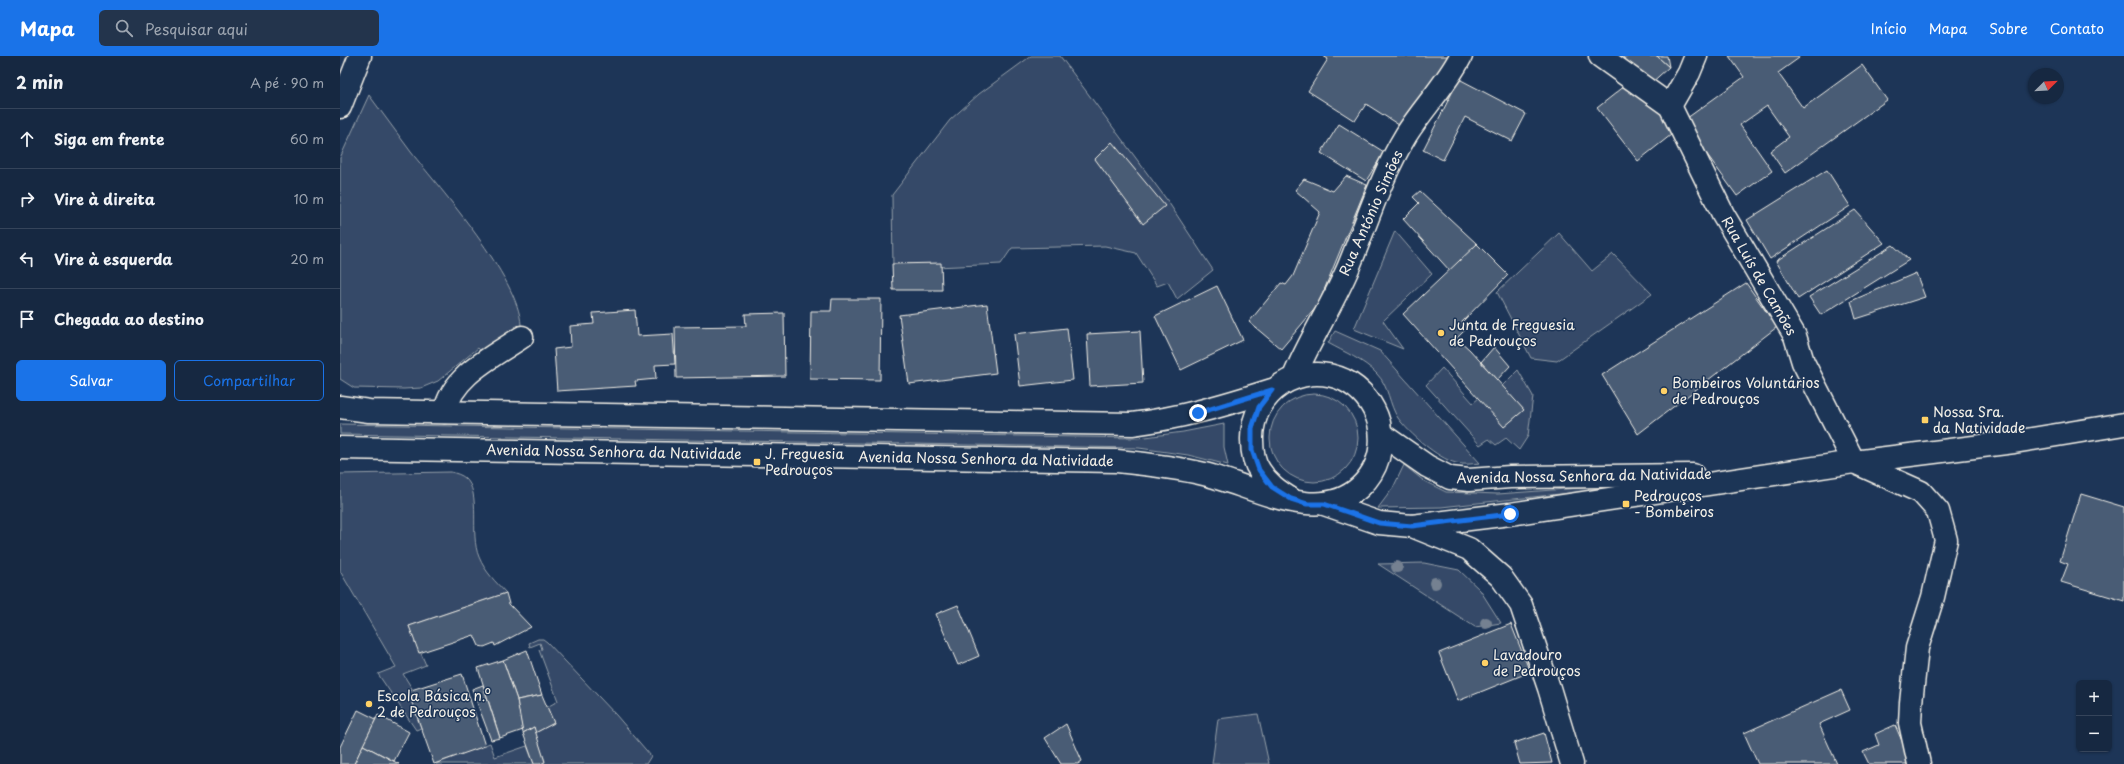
<!DOCTYPE html>
<html lang="pt">
<meta charset="utf-8">
<style>
body{margin:0;font-family:"Playpen Sans",sans-serif;background:#23344c;color:#f1f3f6}
.controls{position:absolute;right:12px;bottom:12px;display:grid;overflow:hidden;border-radius:6px;box-shadow:0 1px 3px #0004}
.controls button{width:36px;height:36px;display:grid;place-items:center;padding:0;border:0;border-bottom:1px solid #35445a;background:#162841;color:#f1f3f6;font:20px sans-serif}
.compass{position:absolute;left:1688px;top:12px;width:36px;height:36px;border-radius:50%;background:#162841;box-shadow:0 1px 3px #0004;rotate:66deg}
.stop{position:absolute;width:12px;height:12px;margin:-9px;border:3px solid #1a73e8;border-radius:50%;background:#fff}
.stop.end{background:#1a73e8;border-color:#fff;box-shadow:0 1px 4px #0008}
.list{margin:0;padding:0;list-style:none}
h2{display:flex;justify-content:space-between;align-items:center;height:52px;margin:0;padding:0 16px;font-size:17px}
h2 small{font-size:13px;font-weight:400;color:#9ea6b1}
.list li{display:grid;grid-template-columns:26px 1fr auto;gap:12px;align-items:center;box-sizing:border-box;height:60px;padding:0 16px;border-top:1px solid #35445a}
.list b{display:block;font-size:15px;white-space:nowrap}
.list em{font-size:13px;font-style:normal;color:#9ea6b1}
.actions{display:flex;gap:8px;padding:12px 16px}
.actions a{flex:1;padding:9px 0;border:1px solid #1a73e8;border-radius:6px;text-align:center;font-size:14px;color:#1a73e8}
.actions .main{background:#1a73e8;color:#fff}
.icon{flex:none;width:22px;height:22px;fill:none;stroke:currentColor;stroke-width:2;stroke-linecap:round;stroke-linejoin:round}
.map{position:relative;flex:none;width:1784px;height:708px;overflow:hidden}
header{display:flex;align-items:center;gap:24px;box-sizing:border-box;height:56px;padding:0 20px;background:#1a73e8;color:#fff}
header strong{font-size:19px}
nav{display:flex;gap:22px;margin-inline-start:auto;font-size:14px}
.search{width:280px;height:36px;background:#23344c;display:flex;align-items:center;gap:10px;box-sizing:border-box;padding:0 14px;border-radius:6px;color:#9ea6b1;font-size:15px}
main{display:flex}
aside{flex:1;background:#162841}
.map>svg:first-child{display:block}
</style>
<header>
<strong>Mapa</strong>
<div class="search"><svg class="icon" aria-label="search" viewBox="0 0 24 24"><circle cx="10" cy="10" r="6"/><path d="M15 15l6 6"/></svg>Pesquisar aqui</div>
<nav><a>Início</a><a>Mapa</a><a>Sobre</a><a>Contato</a></nav>
</header>
<main>
<aside>
<h2>2 min<small>A pé · 90 m</small></h2>
<ul class="list">
<li><svg class="icon" aria-label="ahead" viewBox="0 0 24 24"><path d="M12 20V5M6 11l6-6 6 6"/></svg><div><b>Siga em frente</b></div><em>60 m</em></li>
<li><svg class="icon" aria-label="right" viewBox="0 0 24 24"><path d="M7 20v-9h11M14 6l5 5-5 5"/></svg><div><b>Vire à direita</b></div><em>10 m</em></li>
<li><svg class="icon" aria-label="left" viewBox="0 0 24 24"><path d="M17 20v-9H6M10 6l-5 5 5 5"/></svg><div><b>Vire à esquerda</b></div><em>20 m</em></li>
<li><svg class="icon" aria-label="arrive" viewBox="0 0 24 24"><path d="M6 21V4h12l-3 4 3 4H6"/></svg><div><b>Chegada ao destino</b></div></li>
</ul>
<div class="actions"><a class="main">Salvar</a><a>Compartilhar</a></div>
</aside>
<div class="map">
<svg width="1784" height="708" viewBox="0 0 1784 708">
<rect width="100%" height="100%" fill="#1d3557"/>
<filter id="ink" filterUnits="userSpaceOnUse"><feTurbulence type="fractalNoise" baseFrequency=".025" numOctaves="2"/><feDisplacementMap in="SourceGraphic" scale="8" xChannelSelector="R" yChannelSelector="G"/><feConvolveMatrix kernelMatrix="1 2 1 2 8 2 1 2 1" color-interpolation-filters="sRGB"/></filter>
<g filter="url(#ink)">
<g fill="#354a67" stroke="#949ea8">
<polygon points="691,0 720,0 827,144 873,214 837,243 828,226 817,230 796,197 765,190 672,192 661,208 553,213 552,139 610,64 639,38"/>
<path d="M29,39C43,58 57,77 71,96C101,134 179,222 181,269L141,295L138,292L98,325L81,332L64,333L14,332L0,323V102Z"/>
<polygon points="1055,175 1092,218 1043,265 1063,293 1014,273"/>
<polygon points="1219,177 1252,215 1273,198 1312,238 1217,305 1191,302 1157,236"/>
<path d="M995,275L1040,295L1140,407C1132,408 1124,409 1116,407C1097,402 1069,377 1058,362C1049,349 1049,330 1037,318C1024,304 1004,296 988,287Z"/>
<polygon points="1102,312 1133,347 1139,342 1164,371 1184,354 1162,330 1178,314 1193,340 1188,380 1179,394 1166,382 1156,389 1149,383 1140,389 1086,329"/>
<circle cx="974" cy="382" r="44"/>
<polygon points="0,368 798,382 843,376 884,368 884,391 888,409 848,399 799,392 0,378"/>
<polygon points="1064,409 1084,425 1106,436 1158,438 1349,424 1101,451 1038,452 1053,432"/>
<path d="M111,416C115,417 122,419 125,422C142,436 129,478 139,501C145,516 156,526 166,537L69,570L86,609L63,618L73,634L68,636L81,672L76,674L38,618L56,611L0,515V418Z"/>
<polygon points="1084,507 1119,514 1140,534 1161,567 1135,571 1038,508"/>
<polygon points="198,583 203,583 207,586 276,659 311,700 306,708 200,708 205,705 195,677 214,667 207,651 218,645 199,594 202,593 200,587 190,591 189,587"/>
<polygon points="918,658 929,708 872,708 878,663"/>
<polygon points="150,687 155,701 187,690 194,708 96,708"/>
</g>
<g fill="#485b74" stroke="#f4f1e8">
<polygon points="983,0 1108,0 1062,71 1026,48 1015,65 968,35 988,3"/>
<polygon points="1270,0 1317,0 1329,11 1309,29"/>
<polygon points="1317,0 1327,0 1329,11"/>
<polygon points="1389,0 1458,0 1459,2 1438,17 1463,52 1522,9 1547,44 1445,117 1430,95 1449,81 1427,50 1400,69 1432,115 1397,140 1343,65 1404,21"/>
<polygon points="1295,22 1336,75 1298,105 1257,52"/>
<polygon points="1119,23 1186,58 1172,85 1125,61 1103,104 1083,94"/>
<polygon points="999,68 1044,96 1026,125 981,97"/>
<polygon points="772,86 825,150 803,168 755,103"/>
<polygon points="1487,114 1510,150 1430,203 1407,164"/>
<polygon points="1006,120 1027,129 978,249 941,293 909,266 941,227 946,229 953,220 980,156 955,134 964,123 993,135"/>
<polygon points="1080,135 1137,188 1110,215 1063,163 1079,147 1073,141"/>
<polygon points="1515,154 1544,187 1458,243 1436,205"/>
<polygon points="1137,188 1168,219 1122,266 1127,272 1117,282 1130,294 1184,354 1164,371 1063,258"/>
<polygon points="1553,189 1569,204 1481,259 1469,241"/>
<polygon points="601,207 602,234 553,234 552,208"/>
<polygon points="1576,217 1585,241 1516,263 1511,245"/>
<polygon points="1406,227 1437,271 1298,378 1262,319"/>
<polygon points="877,230 903,284 841,314 815,260"/>
<polygon points="492,243 541,243 540,324 470,323 471,255 491,255"/>
<polygon points="647,248 656,317 569,328 559,259"/>
<polygon points="295,254 297,280 333,278 335,308 315,309 316,323 295,325 296,330 217,335 214,293 231,291 230,270 254,268 253,257"/>
<polygon points="444,257 445,320 336,322 335,271 406,270 405,258"/>
<polygon points="727,272 733,324 680,330 674,278"/>
<polygon points="800,275 803,327 750,330 747,278"/>
<polygon points="1154,291 1170,310 1157,324 1141,306"/>
<polygon points="1741,438 1784,451 1784,545 1721,526 1728,508 1720,505"/>
<polygon points="166,537 169,548 191,571 155,590 154,587 144,591 139,590 134,579 79,597 69,570"/>
<polygon points="618,549 639,600 618,609 596,558"/>
<polygon points="1171,568 1190,616 1118,645 1099,597"/>
<polygon points="187,594 202,639 177,644 163,604"/>
<polygon points="163,604 177,644 183,674 160,682 138,612"/>
<polygon points="122,618 145,690 94,708 68,635"/>
<polygon points="143,629 160,682 151,684 132,633"/>
<polygon points="1501,634 1510,654 1479,668 1497,708 1418,708 1404,677"/>
<polygon points="202,639 214,667 195,677 194,671 183,677 177,644"/>
<polygon points="18,654 36,663 14,708 0,708 0,691"/>
<polygon points="38,659 69,676 54,705 23,689"/>
<polygon points="726,668 742,705 738,708 721,708 705,682"/>
<polygon points="1555,669 1572,708 1529,708 1523,696 1539,689 1535,678"/>
<polygon points="194,671 205,706 200,708 194,708 183,677"/>
<polygon points="1204,677 1212,707 1180,708 1174,687"/>
<polygon points="23,689 59,708 14,708"/>
</g>
<g fill="none" stroke-linecap="round" stroke-linejoin="round">
<defs>
<g id="minor">
<polyline points="1260,0 1330,50 1383,158 1455,280 1463,306 1514,406 1581,436 1598,455 1606,484 1593,541 1577,592 1571,647 1570,667 1579,708"/>
<polyline points="1330,50 1349,17 1356,0"/>
<path d="M954,321C970,283 993,248 1009,210C1027,166 1041,120 1066,79C1083,52 1106,29 1121,0"/>
<path d="M105,356C111,320 154,300 182,281"/>
<polyline points="1072,470 1129,493 1161,521 1181,549 1209,632 1232,708"/>
</g>
<polyline id="tertiary" points="0,51 20,0"/>
<g id="secondary">
<path d="M0,351L29,355L792,368C841,362 885,349 932,334"/>
<polyline points="1041,378 1087,410 1110,422 1129,424 1170,421 1353,419"/>
<path d="M0,392L777,405C806,408 835,411 864,418C911,429 978,470 1020,431C1038,414 1044,391 1039,367C1034,349 1022,333 1004,324C961,304 911,336 912,384C912,394 914,407 920,415C928,428 938,435 951,443"/>
<polyline points="984,448 1039,467 1072,470 1170,458 1514,406 1674,386 1784,368"/>
</g>
</defs>
<use href="#minor" stroke="#f4f1e8" stroke-width="25"/>
<use href="#tertiary" stroke="#f4f1e8" stroke-width="25"/>
<use href="#secondary" stroke="#f4f1e8" stroke-width="25"/>
<use href="#minor" stroke="#1d3557" stroke-width="22"/>
<use href="#tertiary" stroke="#1d3557" stroke-width="22"/>
<use href="#secondary" stroke="#1d3557" stroke-width="22"/>
</g>
<g fill="#748191">
<circle cx="1057" cy="511" r="6"/>
<circle cx="1095" cy="527" r="6"/>
<circle cx="1146" cy="567" r="6"/>
</g>
</g>
<g fill="none" stroke-linecap="round" stroke-linejoin="round" filter="url(#ink)">
<polyline stroke="#1a73e8" stroke-width="5" points="858,357 932,334 919,351 912,372 912,394 919,414 932,431 951,443 967,448 984,448 1039,467 1072,470 1170,458"/>
</g>
<g fill="#ffd166" stroke="#1d3557" stroke-width="1.5">
<circle cx="1101" cy="277" r="4"/>
<circle cx="1324" cy="335" r="4"/>
<rect x="1581" y="360" width="8" height="8" rx="2"/>
<rect x="413" y="402" width="8" height="8" rx="2"/>
<rect x="1282" y="444" width="8" height="8" rx="2"/>
<circle cx="1145" cy="607" r="4"/>
<circle cx="29" cy="648" r="4"/>
</g>
<g text-anchor="middle" stroke-width="3" stroke-linejoin="round" paint-order="stroke">
<g font-size="14" fill="#f4f1e8" stroke="#1d3557">
<text transform="translate(1031 157) rotate(-66)" y="5">Rua António Simões</text>
<text transform="translate(1419 220) rotate(60)" y="5">Rua Luís de Camões</text>
<text transform="translate(274 396) rotate(1)" y="5">Avenida Nossa Senhora da Natividade</text>
<text transform="translate(646 403) rotate(1)" y="5">Avenida Nossa Senhora da Natividade</text>
<text transform="translate(1244 420) rotate(-1)" y="5">Avenida Nossa Senhora da Natividade</text>
</g>
<g font-size="14" fill="#f4f1e8" stroke="#1d3557" text-anchor="start">
<text x="1109" y="274">Junta de Freguesia<tspan x="1109" dy="16">de Pedrouços</tspan></text>
<text x="1332" y="332">Bombeiros Voluntários<tspan x="1332" dy="16">de Pedrouços</tspan></text>
<text x="1593" y="361">Nossa Sra.<tspan x="1593" dy="16">da Natividade</tspan></text>
<text x="425" y="403">J. Freguesia<tspan x="425" dy="16">Pedrouços</tspan></text>
<text x="1294" y="445">Pedrouços<tspan x="1294" dy="16">- Bombeiros</tspan></text>
<text x="1153" y="604">Lavadouro<tspan x="1153" dy="16">de Pedrouços</tspan></text>
<text x="37" y="645">Escola Básica n.º<tspan x="37" dy="16">2 de Pedrouços</tspan></text>
</g>
</g>
</svg>
<div class="controls">
<button>+</button>
<button>−</button>
</div>
<svg class="compass" viewBox="-18 -18 36 36"><path d="M0-13l5 13h-10z" fill="#e53935"/><path d="M0 13l5-13h-10z" fill="#9ea6b1"/></svg>
<div class="stop" style="left:1170px;top:458px"></div>
<div class="stop end" style="left:858px;top:357px"></div>
</div>
</main>
